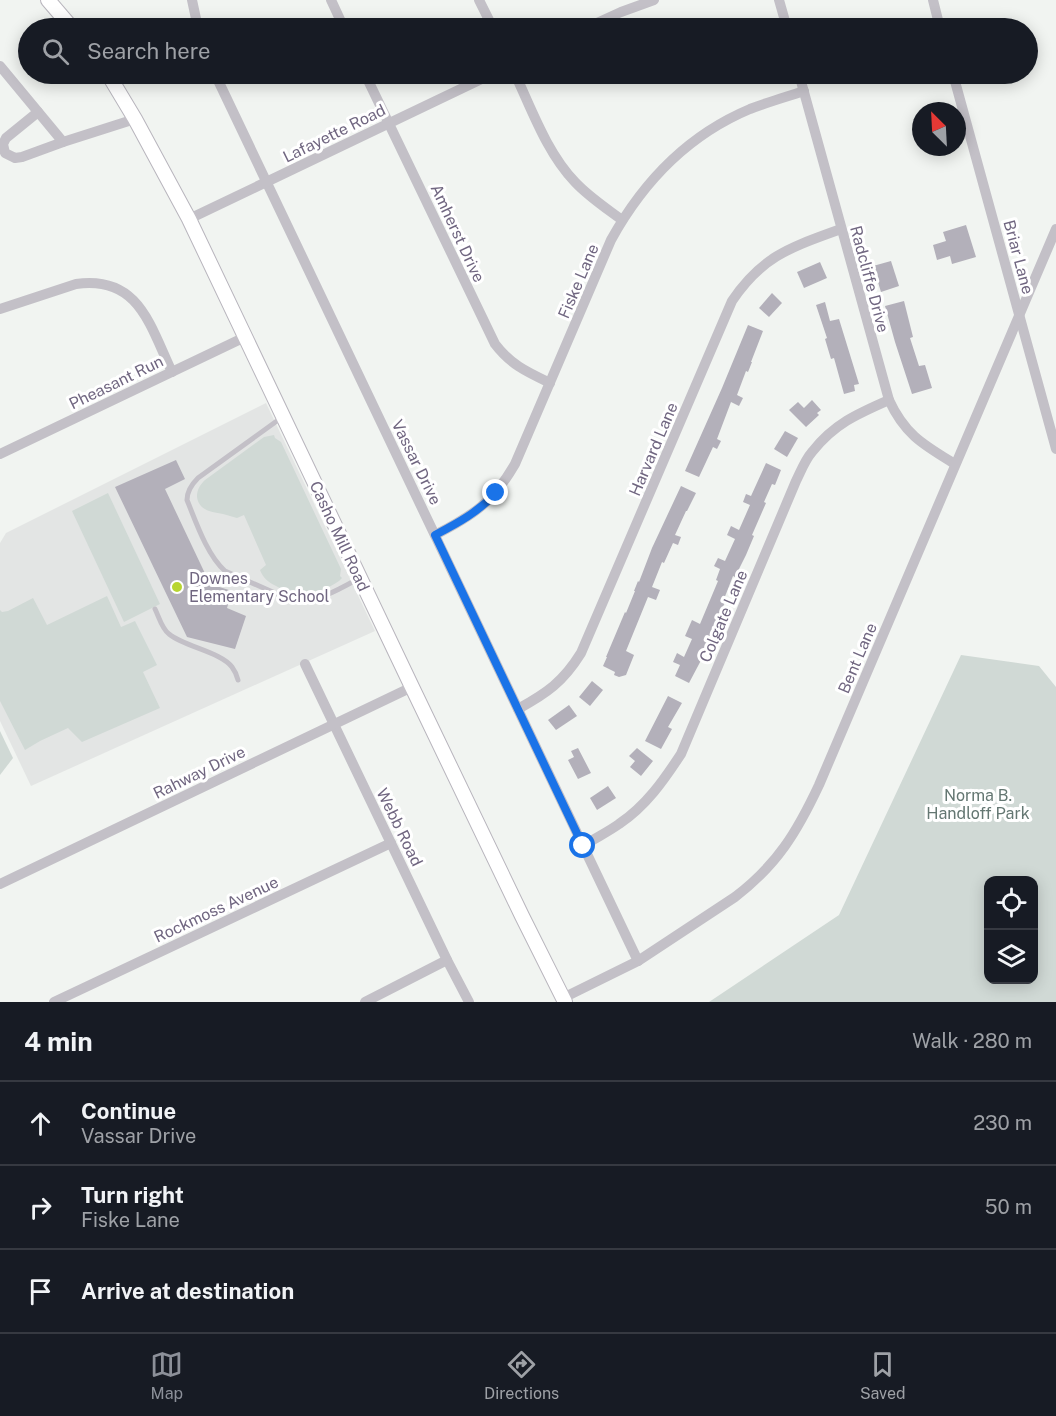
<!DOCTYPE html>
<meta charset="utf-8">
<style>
body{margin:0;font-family:"Public Sans",sans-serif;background:#242831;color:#f1f3f6}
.controls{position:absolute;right:18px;bottom:18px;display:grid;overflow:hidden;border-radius:12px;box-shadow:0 3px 15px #0003}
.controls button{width:54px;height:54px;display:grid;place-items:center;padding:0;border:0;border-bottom:2px solid #363941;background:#171b24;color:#f1f3f6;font:30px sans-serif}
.compass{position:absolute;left:912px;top:102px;width:54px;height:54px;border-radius:50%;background:#171b24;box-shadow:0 3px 15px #0003;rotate:336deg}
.stop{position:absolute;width:18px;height:18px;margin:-14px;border:4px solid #1a73e8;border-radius:50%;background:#fff}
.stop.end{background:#1a73e8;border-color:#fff;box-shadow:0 2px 6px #0008}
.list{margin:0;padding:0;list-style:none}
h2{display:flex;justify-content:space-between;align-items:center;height:78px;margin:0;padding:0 24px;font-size:26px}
h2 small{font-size:20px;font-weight:400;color:#9ea1a6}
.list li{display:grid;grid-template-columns:39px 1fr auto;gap:18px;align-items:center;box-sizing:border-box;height:84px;padding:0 24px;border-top:2px solid #363941}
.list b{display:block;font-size:22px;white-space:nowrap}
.list p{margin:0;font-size:20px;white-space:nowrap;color:#9ea1a6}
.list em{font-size:20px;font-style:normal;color:#9ea1a6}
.icon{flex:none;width:33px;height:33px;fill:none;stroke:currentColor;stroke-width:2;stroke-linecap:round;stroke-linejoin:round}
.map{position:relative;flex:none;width:1056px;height:1002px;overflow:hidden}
.search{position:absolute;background:#171b24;box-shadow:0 3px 15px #0003;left:18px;right:18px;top:18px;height:66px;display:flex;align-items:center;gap:15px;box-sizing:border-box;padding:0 21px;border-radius:33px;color:#9ea1a6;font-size:22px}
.sheet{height:330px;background:#171b24}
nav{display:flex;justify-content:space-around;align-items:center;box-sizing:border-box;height:84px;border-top:2px solid #363941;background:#171b24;font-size:16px;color:#9ea1a6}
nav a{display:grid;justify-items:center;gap:3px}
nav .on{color:#8c9099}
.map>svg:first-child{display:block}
</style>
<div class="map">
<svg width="1056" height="1002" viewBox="0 0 1056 1002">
<rect width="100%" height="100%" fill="#f1f4f1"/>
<polygon fill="#e3e5e4" points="266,403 375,631 31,786 0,721 0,543 6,533"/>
<g fill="#d0d9d5" fill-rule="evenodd">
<path d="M274,435L275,438L281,442L341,569L340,576L342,578L339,581C320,594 297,598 276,586C268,582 263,578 260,570L266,565L244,515L237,518C232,517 228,515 223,514C212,512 199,511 197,497C197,489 200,485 205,480L264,437Z"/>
<polygon points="108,493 160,604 124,622 72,511"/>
<polygon points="107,596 121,627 135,621 157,665 143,672 160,708 82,742 68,728 40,741 25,750 0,701 0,610 2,612 8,611 33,598 47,625"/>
<path d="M961,655L1039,666L1056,687V1002H709L839,915ZM988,880H1034V980H988Z"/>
<polygon points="0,731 13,758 0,775"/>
</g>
<g fill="#b3b0ba">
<polygon points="966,225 976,257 952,264 950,256 937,260 933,245 946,241 943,232"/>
<polygon points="891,261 899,286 881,292 873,266"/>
<polygon points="820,262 827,278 804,288 797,272"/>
<polygon points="772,293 782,303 769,317 759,308"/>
<polygon points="904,301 913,337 910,338 919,366 925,365 932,388 912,394 895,342 885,306"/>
<polygon points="825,302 830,321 839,319 859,384 854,385 855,391 844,394 834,358 831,359 825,339 827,338 816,305"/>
<polygon points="748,325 763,331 751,362 752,362 748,372 746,371 737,395 743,398 739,406 731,402 717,439 721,441 717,449 713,447 699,477 685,471 722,388"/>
<polygon points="812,400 821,410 817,413 819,415 806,427 789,410 798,402 804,408"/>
<polygon points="785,431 798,438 787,457 774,449"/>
<polygon points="176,460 185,479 165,489 210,584 232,591 227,608 246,616 235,649 187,637 115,487"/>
<polygon points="766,463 781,470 775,485 772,484 764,502 766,503 752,535 754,536 746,555 735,577 733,576 724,599 726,600 713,630 716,632 689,683 675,676 680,665 673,662 677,653 684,657 692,639 685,636 692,620 700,624 718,581 716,580 720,569 714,566 718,558 725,561 735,539 727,535 731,526 739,530 750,505 743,502 746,494 751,496"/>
<polygon points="681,486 696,493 687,511 686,511 675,535 681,537 678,545 673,543 664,563 662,562 652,587 660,590 656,600 648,597 626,651 634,655 626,675 619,677 614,675 615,672 603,666 607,657 606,657 625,612 626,613 635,591 634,591 638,581 639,582 652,548"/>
<polygon points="592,681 603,690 590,706 579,697"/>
<polygon points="668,696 682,703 668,727 672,729 661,749 645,741"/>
<polygon points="569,705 577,716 556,730 548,720"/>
<polygon points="578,748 591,773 578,779 568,760 574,757 571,751"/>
<polygon points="637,748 653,761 641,776 630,767 635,761 629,756"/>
<polygon points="608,786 616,798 597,810 590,798"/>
</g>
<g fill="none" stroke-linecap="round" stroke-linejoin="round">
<defs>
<g id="secondary">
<polyline points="48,0 72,28"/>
<polyline points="108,74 135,119 189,219 412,687 522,916 565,1002"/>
</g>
</defs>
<use href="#secondary" stroke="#b8b5bd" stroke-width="16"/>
<g stroke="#c3c0c7" stroke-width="5">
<path d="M281,418L198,478C191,485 187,491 187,500C196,522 207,555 225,571L284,597C316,605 331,593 358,579"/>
<path d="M155,609C159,617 162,629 169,634C185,647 221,652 232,667C235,671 237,676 238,680"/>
</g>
<g stroke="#c3c0c7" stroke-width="10">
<polyline points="192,0 198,28"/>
<polyline points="331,0 344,28"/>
<polyline points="479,0 493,28"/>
<polyline points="779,0 787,28"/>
<polyline points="933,0 940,28"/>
<polyline points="586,28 621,12 654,0"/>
<polyline points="0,66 63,142 135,119"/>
<polyline points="215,74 638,961"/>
<path d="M365,74L495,344C511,365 527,372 550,383"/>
<path d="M515,74C532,110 547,153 575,182C589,197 606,208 622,220"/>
<path d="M799,74L889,400C905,435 924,445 955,464"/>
<polyline points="953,74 1056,449"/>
<polyline points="38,112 6,138 3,144 5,153 15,158 22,157 63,142"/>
<polyline points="189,219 492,74"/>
<path d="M0,309L76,284C139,275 150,326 172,372"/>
<polyline points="0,454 245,337"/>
<path d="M435,535C474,515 493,502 515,464L611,240C643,182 688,135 750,109C768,102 786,97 804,91"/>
<polyline points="305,664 447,960 469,1002"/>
<path d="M518,709C547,693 563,682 581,653L732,301C763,255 792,247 841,229"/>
<path d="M583,846C595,838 608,832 619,824C646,806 664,780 681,754L796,481C801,471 805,460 812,452C834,424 857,414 889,400"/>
<polyline points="0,884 412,687"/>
<path d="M563,998L638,961L735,897C777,865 797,832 819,785L1056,229"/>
<polyline points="54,1002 391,843"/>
<polyline points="365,1002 447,960"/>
</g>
<use href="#secondary" stroke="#fff" stroke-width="14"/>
</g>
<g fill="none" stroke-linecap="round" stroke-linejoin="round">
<path stroke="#1a73e8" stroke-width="8" d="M496,493C478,512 458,523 435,535L583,846"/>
</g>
<circle fill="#b8d531" stroke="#fff" stroke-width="2" cx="177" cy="587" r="6"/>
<g text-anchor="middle" stroke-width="6" stroke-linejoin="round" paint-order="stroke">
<g font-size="16" fill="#706680" stroke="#fff">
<text transform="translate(334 133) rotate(-26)" y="6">Lafayette Road</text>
<text transform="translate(458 233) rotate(65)" y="6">Amherst Drive</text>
<text transform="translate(1019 257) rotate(75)" y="6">Briar Lane</text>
<text transform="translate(870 279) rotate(75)" y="6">Radcliffe Drive</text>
<text transform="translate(578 281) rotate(-67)" y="6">Fiske Lane</text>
<text transform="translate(116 382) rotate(-26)" y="6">Pheasant Run</text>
<text transform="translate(653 449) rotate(-67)" y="6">Harvard Lane</text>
<text transform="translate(417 462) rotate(64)" y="6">Vassar Drive</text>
<text transform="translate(340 536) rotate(65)" y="6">Casho Mill Road</text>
<text transform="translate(723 616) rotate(-67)" y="6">Colgate Lane</text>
<text transform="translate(857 658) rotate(-67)" y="6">Bent Lane</text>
<text transform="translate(199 772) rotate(-26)" y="6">Rahway Drive</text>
<text transform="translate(400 827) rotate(64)" y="6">Webb Road</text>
<text transform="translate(216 909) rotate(-25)" y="6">Rockmoss Avenue</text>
</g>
<g font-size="16" fill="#706680" stroke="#fff" text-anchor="start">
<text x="189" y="584">Downes<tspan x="189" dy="18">Elementary School</tspan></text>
</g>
<g font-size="16" fill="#647772" stroke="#fff">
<text x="978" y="801">Norma B.<tspan x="978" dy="18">Handloff Park</tspan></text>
</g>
</g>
</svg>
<div class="controls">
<button><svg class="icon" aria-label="locate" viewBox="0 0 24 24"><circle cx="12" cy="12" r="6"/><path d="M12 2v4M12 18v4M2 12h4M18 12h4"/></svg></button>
<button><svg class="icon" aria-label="layers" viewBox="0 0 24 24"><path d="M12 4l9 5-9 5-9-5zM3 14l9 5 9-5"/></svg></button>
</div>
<svg class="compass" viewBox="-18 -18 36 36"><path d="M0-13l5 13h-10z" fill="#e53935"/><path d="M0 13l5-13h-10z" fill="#9ea1a6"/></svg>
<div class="stop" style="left:583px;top:846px"></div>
<div class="stop end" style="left:496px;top:493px"></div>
<div class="search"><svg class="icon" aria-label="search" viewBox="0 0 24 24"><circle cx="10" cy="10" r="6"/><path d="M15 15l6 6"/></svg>Search here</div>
</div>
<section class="sheet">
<h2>4 min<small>Walk · 280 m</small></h2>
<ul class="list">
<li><svg class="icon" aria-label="ahead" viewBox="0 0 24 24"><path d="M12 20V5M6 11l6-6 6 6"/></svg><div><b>Continue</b><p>Vassar Drive</p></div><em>230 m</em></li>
<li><svg class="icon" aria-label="right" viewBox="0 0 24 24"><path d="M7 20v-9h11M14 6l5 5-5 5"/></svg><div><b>Turn right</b><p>Fiske Lane</p></div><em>50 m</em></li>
<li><svg class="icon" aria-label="arrive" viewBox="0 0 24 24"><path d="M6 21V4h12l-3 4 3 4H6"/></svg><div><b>Arrive at destination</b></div></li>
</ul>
</section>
<nav>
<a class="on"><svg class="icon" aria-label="map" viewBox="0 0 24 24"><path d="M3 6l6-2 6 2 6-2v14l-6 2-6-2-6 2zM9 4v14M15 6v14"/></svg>Map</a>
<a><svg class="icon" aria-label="directions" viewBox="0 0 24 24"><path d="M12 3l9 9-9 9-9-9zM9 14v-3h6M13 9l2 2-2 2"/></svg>Directions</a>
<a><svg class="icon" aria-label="saved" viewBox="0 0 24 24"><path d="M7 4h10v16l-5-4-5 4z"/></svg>Saved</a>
</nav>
